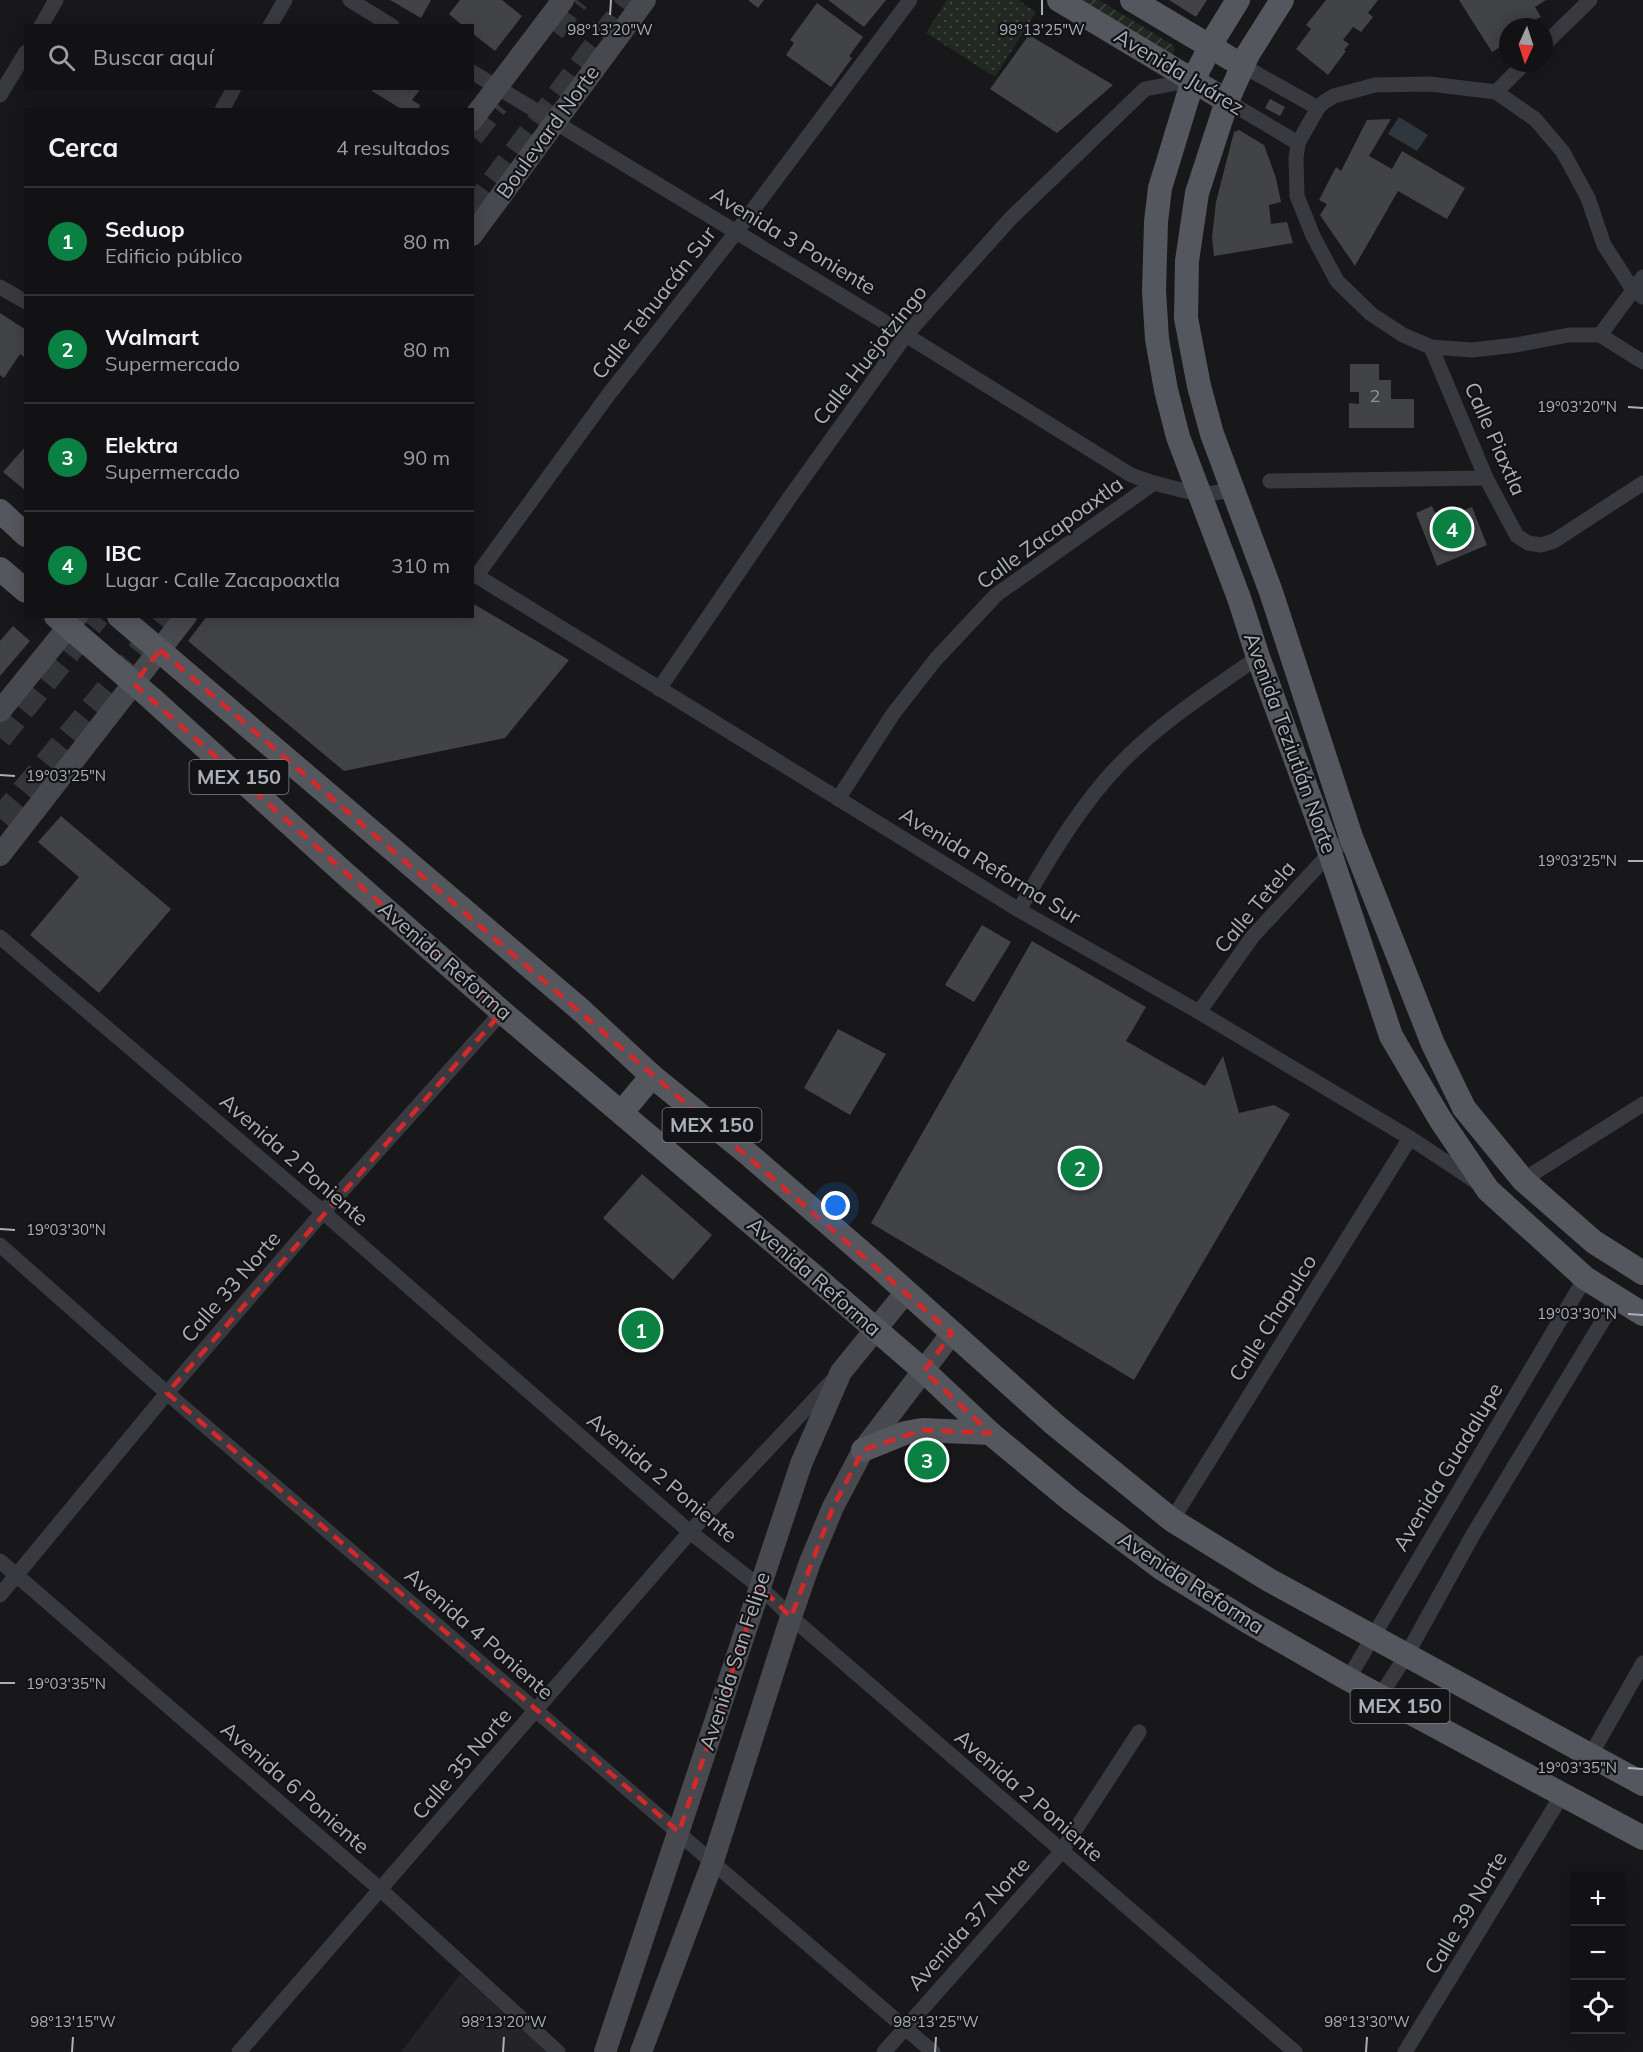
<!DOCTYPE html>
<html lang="es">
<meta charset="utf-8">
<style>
body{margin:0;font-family:Mulish,sans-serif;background:#1f2022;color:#f1f3f6}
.controls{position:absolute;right:18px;bottom:18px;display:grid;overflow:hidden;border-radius:0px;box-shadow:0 3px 15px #0003}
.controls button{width:54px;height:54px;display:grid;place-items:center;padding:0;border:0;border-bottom:2px solid #313234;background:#121214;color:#f1f3f6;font:30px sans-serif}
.compass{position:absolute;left:1499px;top:18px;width:54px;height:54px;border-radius:50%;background:#121214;box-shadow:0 3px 15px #0003;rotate:183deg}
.you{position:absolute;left:836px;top:1206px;width:21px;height:21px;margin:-15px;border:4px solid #fff;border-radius:50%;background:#1a73e8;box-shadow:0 0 0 9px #1a73e833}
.badge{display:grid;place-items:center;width:39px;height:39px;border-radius:50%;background:#0b8043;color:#fff;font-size:20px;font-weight:700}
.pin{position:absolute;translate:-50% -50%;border:3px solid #fff;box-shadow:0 2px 6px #0006}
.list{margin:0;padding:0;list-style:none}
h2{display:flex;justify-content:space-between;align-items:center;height:78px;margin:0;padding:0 24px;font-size:26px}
h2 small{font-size:20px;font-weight:400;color:#9c9ea0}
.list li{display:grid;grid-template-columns:39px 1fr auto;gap:18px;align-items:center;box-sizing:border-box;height:108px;padding:0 24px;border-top:2px solid #313234}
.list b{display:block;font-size:22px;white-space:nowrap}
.list p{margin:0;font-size:20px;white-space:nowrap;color:#9c9ea0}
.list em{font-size:20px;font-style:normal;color:#9c9ea0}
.icon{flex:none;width:33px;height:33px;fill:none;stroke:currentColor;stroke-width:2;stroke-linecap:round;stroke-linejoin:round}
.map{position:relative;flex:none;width:1643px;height:2052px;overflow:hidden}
.search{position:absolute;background:#121214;box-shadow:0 3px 15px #0003;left:24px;top:24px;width:450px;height:66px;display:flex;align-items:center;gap:15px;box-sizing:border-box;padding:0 21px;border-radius:0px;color:#9c9ea0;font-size:22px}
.panel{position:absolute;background:#121214;box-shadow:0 3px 15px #0003;left:24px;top:108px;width:450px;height:510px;border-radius:0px}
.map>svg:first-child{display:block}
</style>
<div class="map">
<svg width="1643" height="2052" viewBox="0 0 1643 2052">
<defs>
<pattern id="grass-dots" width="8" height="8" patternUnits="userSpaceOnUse" patternTransform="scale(1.5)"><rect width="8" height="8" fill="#202821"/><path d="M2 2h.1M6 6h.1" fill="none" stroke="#3e453f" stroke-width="1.8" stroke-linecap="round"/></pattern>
<pattern id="garden-furrows" width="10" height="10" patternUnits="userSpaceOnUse" patternTransform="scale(1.5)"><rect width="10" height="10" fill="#202821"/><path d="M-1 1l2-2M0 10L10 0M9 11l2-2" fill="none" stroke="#3e453f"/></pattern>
</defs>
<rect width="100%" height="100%" fill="#18181a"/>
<polygon fill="#242427" points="460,1974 548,2052 401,2052"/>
<polygon fill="url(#grass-dots)" points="947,0 1018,0 1036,12 995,77 926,33"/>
<polygon fill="url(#garden-furrows)" points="1071,0 1099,0 1173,45 1175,49 1172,56"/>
<polygon fill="#2e373e" points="1399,117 1428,135 1417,151 1388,134"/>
<g fill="#424347">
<polygon points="390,0 431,0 421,18"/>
<polygon points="460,0 502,0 522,16 495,51 472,33 472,26 463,26 449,14"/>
<polygon points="748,0 764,0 758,8"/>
<polygon points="828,0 886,0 864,27"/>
<polygon points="1169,0 1207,0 1196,17"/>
<polygon points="1326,0 1378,0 1368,13 1373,17 1361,32 1353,27 1343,40 1349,44 1344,50 1346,51 1328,75 1296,49 1311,29 1306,25"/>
<polygon points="1459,0 1546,0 1535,7 1541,17 1534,20 1537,24 1532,27 1508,27 1508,42 1492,52"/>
<polygon points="817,3 863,37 849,56 852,58 831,87 786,55 794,43 790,40"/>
<polygon points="1029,35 1113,85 1057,133 990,89"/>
<polygon points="374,88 416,88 419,91 412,100 420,105 418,110 403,110 372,91"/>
<polygon points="1270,99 1285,107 1280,116 1265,108"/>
<polygon points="1391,119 1369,156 1392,169 1402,151 1465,188 1447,219 1398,191 1355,266 1320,215 1327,204 1319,200 1336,167 1341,171 1367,120"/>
<polygon points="1239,130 1264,145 1276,178 1281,202 1269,205 1271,224 1287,222 1293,243 1214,256 1212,237 1216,202 1234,132"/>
<polygon points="0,313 26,330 26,358 20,354 4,378 0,375"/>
<polygon points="1350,364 1379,364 1379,380 1391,380 1391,399 1414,399 1414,428 1349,428 1349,403 1359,404 1359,392 1350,392"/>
<polygon points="26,446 26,491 3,472"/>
<polygon points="1432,506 1435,513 1451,506 1453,510 1460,507 1462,511 1472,507 1487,545 1437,566 1416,513"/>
<polygon points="472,603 569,660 505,738 344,771 188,641 207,616 472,616"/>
<polygon points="13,626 30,641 0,676 0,641"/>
<polygon points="61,816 171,909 99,993 30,935 79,877 38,842"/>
<polygon points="982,925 1011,942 974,1002 945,985"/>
<polygon points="1032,941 1146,1007 1126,1041 1205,1086 1223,1056 1239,1113 1274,1105 1290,1114 1134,1380 871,1223"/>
<polygon points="838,1029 886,1054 850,1115 804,1088"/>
<polygon points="642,1174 712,1235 673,1280 603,1218"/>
</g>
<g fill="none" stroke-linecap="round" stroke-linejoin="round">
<g stroke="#35363a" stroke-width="24" stroke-dasharray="24 12" stroke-linecap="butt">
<polyline points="553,31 577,0"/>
<polyline points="472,136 497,104"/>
<polyline points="472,210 630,0"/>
<polyline points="0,738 98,616"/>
<polyline points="0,819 168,616"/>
</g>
<g stroke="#393a3f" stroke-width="15">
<polyline points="350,0 392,26"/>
<polyline points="41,26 56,0"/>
<polyline points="270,26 285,0"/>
<polyline points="1544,45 1590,0"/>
<polyline points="1243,66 1318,108"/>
<polyline points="472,72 888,324 1131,475 1154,483"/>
<polyline points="1496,92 1525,63"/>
<polyline points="0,95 26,52"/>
<polyline points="1227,101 1298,143"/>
<polyline points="222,110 234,88"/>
<polyline points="0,287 26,302"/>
<polyline points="1643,297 1633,290 1604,245 1588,198 1563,152 1535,119 1496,92 1430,84 1375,85 1334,96 1324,102 1318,108 1298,143 1296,159 1297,196 1313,236 1337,281 1371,314 1403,335 1431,347 1472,350 1516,345 1569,335 1600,335 1643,362"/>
<polyline points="1600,335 1643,277"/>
<polyline points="1431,347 1486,478 1517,536 1528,543 1541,545 1554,541 1643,483"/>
<polyline points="1270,481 1486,478"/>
<polyline points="472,573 1019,910 1199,1012 1410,1138 1478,1183"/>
<polyline points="477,575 609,394 737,231 910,0"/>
<polyline points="659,689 790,497 906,335 1011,218 1145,89 1193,80"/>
<polyline points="838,799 893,714 936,659 996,595 1154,483 1201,495 1233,490"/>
<path d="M1019,910C1046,864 1073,817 1108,777C1151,728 1206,694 1258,657"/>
<polyline points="0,937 323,1212 690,1532 760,1587 791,1617 1295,2052"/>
<polyline points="1199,1012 1253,936 1330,853 1351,837"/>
<polyline points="1523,1180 1643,1104"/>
<polyline points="0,1245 167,1393 933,2052"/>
<polyline points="1172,1520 1410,1138"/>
<polyline points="0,1561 381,1890 558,2052"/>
<polyline points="0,1595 167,1393 323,1212 502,1012"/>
<polyline points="1348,1679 1585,1278"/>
<polyline points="1380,1696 1406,1656 1474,1533 1616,1299"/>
<polyline points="1590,1756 1643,1663"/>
<polyline points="239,2052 690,1532 832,1381"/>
<polyline points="884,2052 1061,1852 1139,1732"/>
<polyline points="1405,2052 1562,1795"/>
</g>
<g stroke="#47494f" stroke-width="22">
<polyline points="472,120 563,0"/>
<polyline points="472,235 645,0"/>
<polyline points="0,711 77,616"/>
<polyline points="0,855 186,616"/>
<polyline points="605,2052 801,1464 841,1372 906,1292"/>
<polyline points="641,2052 713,1861 791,1617 810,1562 833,1507 863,1450 952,1333"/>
</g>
<g stroke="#55575e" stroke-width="24">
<polyline points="1059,0 1227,101"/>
<polyline points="1132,0 1243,66"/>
<polyline points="1238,0 1217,34 1193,80 1160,188 1156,222 1154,291 1157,339 1166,390 1178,437 1239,598 1258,657 1330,853 1391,1036 1440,1119 1488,1190 1585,1278 1643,1314"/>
<polyline points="1282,0 1248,54 1227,101 1197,193 1187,261 1186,318 1199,386 1212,434 1271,592 1351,837 1433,1044 1464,1108 1523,1180 1594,1242 1643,1273"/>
<polyline points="0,511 26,535"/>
<polyline points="0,569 26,591"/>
<polyline points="56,616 151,698 343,872 502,1012 815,1277 924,1371 990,1433 1072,1501 1161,1568 1247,1621 1348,1679 1643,1838"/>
<polyline points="119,616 582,1011 652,1076 747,1153 880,1268 1054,1424 1172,1520 1269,1580 1643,1784"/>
<polyline points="622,1112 652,1076"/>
<polyline points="863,1450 905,1433 922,1430 990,1433"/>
</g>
</g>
<path fill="none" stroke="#d62828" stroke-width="4.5" stroke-dasharray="12 8" stroke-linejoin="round" d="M160,650L952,1333L924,1371L990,1433L922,1430L863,1450L833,1507L791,1617L760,1587L679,1832L167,1393L502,1012L134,684Z"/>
<path fill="none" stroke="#abafb9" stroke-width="2" d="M610,15L611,0M1042,15V0M1628,407L1643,408M0,775L15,776M1628,861H1643M0,1229L15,1230M1628,1314L1643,1315M0,1683H15M1628,1768L1643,1769M72,2052L73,2037M503,2052L504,2037M935,2052L936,2037M1366,2052L1367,2037"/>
<g text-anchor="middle" stroke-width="4.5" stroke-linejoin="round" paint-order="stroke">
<g font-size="18" fill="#91949c">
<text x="1375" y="402">2</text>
</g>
<g fill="#131315" stroke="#7d8088" stroke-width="1.5">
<rect x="189.5" y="760" width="99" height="34" rx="4.5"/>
<rect x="662.5" y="1108" width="99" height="34" rx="4.5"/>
<rect x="1350.5" y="1689" width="99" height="34" rx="4.5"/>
</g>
<g font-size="20" font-weight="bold" fill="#abafb9">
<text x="239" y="784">MEX 150</text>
<text x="712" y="1132">MEX 150</text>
<text x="1400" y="1713">MEX 150</text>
</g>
<g font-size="21" fill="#abafb9" stroke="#131315">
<text transform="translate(1179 72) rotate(31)" y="7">Avenida Juárez</text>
<text transform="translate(548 132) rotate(-54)" y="7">Boulevard Norte</text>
<text transform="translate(793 241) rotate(31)" y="7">Avenida 3 Poniente</text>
<text transform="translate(654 303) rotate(-52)" y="7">Calle Tehuacán Sur</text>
<text transform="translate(870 355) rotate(-52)" y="7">Calle Huejotzingo</text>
<text transform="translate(1495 439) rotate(66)" y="7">Calle Piaxtla</text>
<text transform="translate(1050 533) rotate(-36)" y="7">Calle Zacapoaxtla</text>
<text transform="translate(1290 743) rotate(70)" y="7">Avenida Teziutlán Norte</text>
<text transform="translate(990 866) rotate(31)" y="7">Avenida Reforma Sur</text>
<text transform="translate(1255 907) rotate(-50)" y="7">Calle Tetela</text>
<text transform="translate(445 961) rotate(41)" y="7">Avenida Reforma</text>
<text transform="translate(294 1160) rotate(41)" y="7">Avenida 2 Poniente</text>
<text transform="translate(814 1277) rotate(41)" y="7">Avenida Reforma</text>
<text transform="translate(231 1287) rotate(-49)" y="7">Calle 33 Norte</text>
<text transform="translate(1273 1318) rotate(-58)" y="7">Calle Chapulco</text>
<text transform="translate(1448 1467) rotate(-59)" y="7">Avenida Guadalupe</text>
<text transform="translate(662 1478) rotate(40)" y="7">Avenida 2 Poniente</text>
<text transform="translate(1191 1583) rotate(33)" y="7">Avenida Reforma</text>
<text transform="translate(479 1634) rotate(41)" y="7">Avenida 4 Poniente</text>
<text transform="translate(735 1661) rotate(-72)" y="7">Avenida San Felipe</text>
<text transform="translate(462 1764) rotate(-49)" y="7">Calle 35 Norte</text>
<text transform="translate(295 1788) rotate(41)" y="7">Avenida 6 Poniente</text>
<text transform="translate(1029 1796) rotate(41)" y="7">Avenida 2 Poniente</text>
<text transform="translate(1466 1913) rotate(-59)" y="7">Calle 39 Norte</text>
<text transform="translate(969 1924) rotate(-48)" y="7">Avenida 37 Norte</text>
</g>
</g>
<g font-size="15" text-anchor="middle" fill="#abafb9" stroke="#131315" stroke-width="4.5" stroke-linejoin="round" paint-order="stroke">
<text x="610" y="35">98°13'20"W</text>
<text x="1042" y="35">98°13'25"W</text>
<text x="1577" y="412">19°03'20"N</text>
<text x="66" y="781">19°03'25"N</text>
<text x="1577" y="866">19°03'25"N</text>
<text x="66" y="1235">19°03'30"N</text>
<text x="1577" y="1319">19°03'30"N</text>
<text x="66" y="1689">19°03'35"N</text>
<text x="1577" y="1773">19°03'35"N</text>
<text x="73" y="2027">98°13'15"W</text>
<text x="504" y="2027">98°13'20"W</text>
<text x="936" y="2027">98°13'25"W</text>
<text x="1367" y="2027">98°13'30"W</text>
</g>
</svg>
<div class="controls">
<button>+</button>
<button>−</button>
<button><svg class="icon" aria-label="locate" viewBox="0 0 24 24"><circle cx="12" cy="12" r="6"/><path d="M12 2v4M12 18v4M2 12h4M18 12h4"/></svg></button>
</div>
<svg class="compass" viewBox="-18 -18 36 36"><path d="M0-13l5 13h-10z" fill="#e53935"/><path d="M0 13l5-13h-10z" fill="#9c9ea0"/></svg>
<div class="you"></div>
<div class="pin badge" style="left:641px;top:1330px">1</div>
<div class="pin badge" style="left:1080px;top:1168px">2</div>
<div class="pin badge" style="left:927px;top:1460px">3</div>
<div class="pin badge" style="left:1452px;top:529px">4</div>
<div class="search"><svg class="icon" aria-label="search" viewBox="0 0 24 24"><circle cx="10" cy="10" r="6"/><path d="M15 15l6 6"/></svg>Buscar aquí</div>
<section class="panel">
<h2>Cerca<small>4 resultados</small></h2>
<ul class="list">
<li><span class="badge">1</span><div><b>Seduop</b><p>Edificio público</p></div><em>80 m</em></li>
<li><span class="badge">2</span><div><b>Walmart</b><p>Supermercado</p></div><em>80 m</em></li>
<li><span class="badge">3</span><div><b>Elektra</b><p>Supermercado</p></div><em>90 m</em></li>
<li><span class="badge">4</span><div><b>IBC</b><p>Lugar · Calle Zacapoaxtla</p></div><em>310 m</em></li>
</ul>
</section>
</div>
